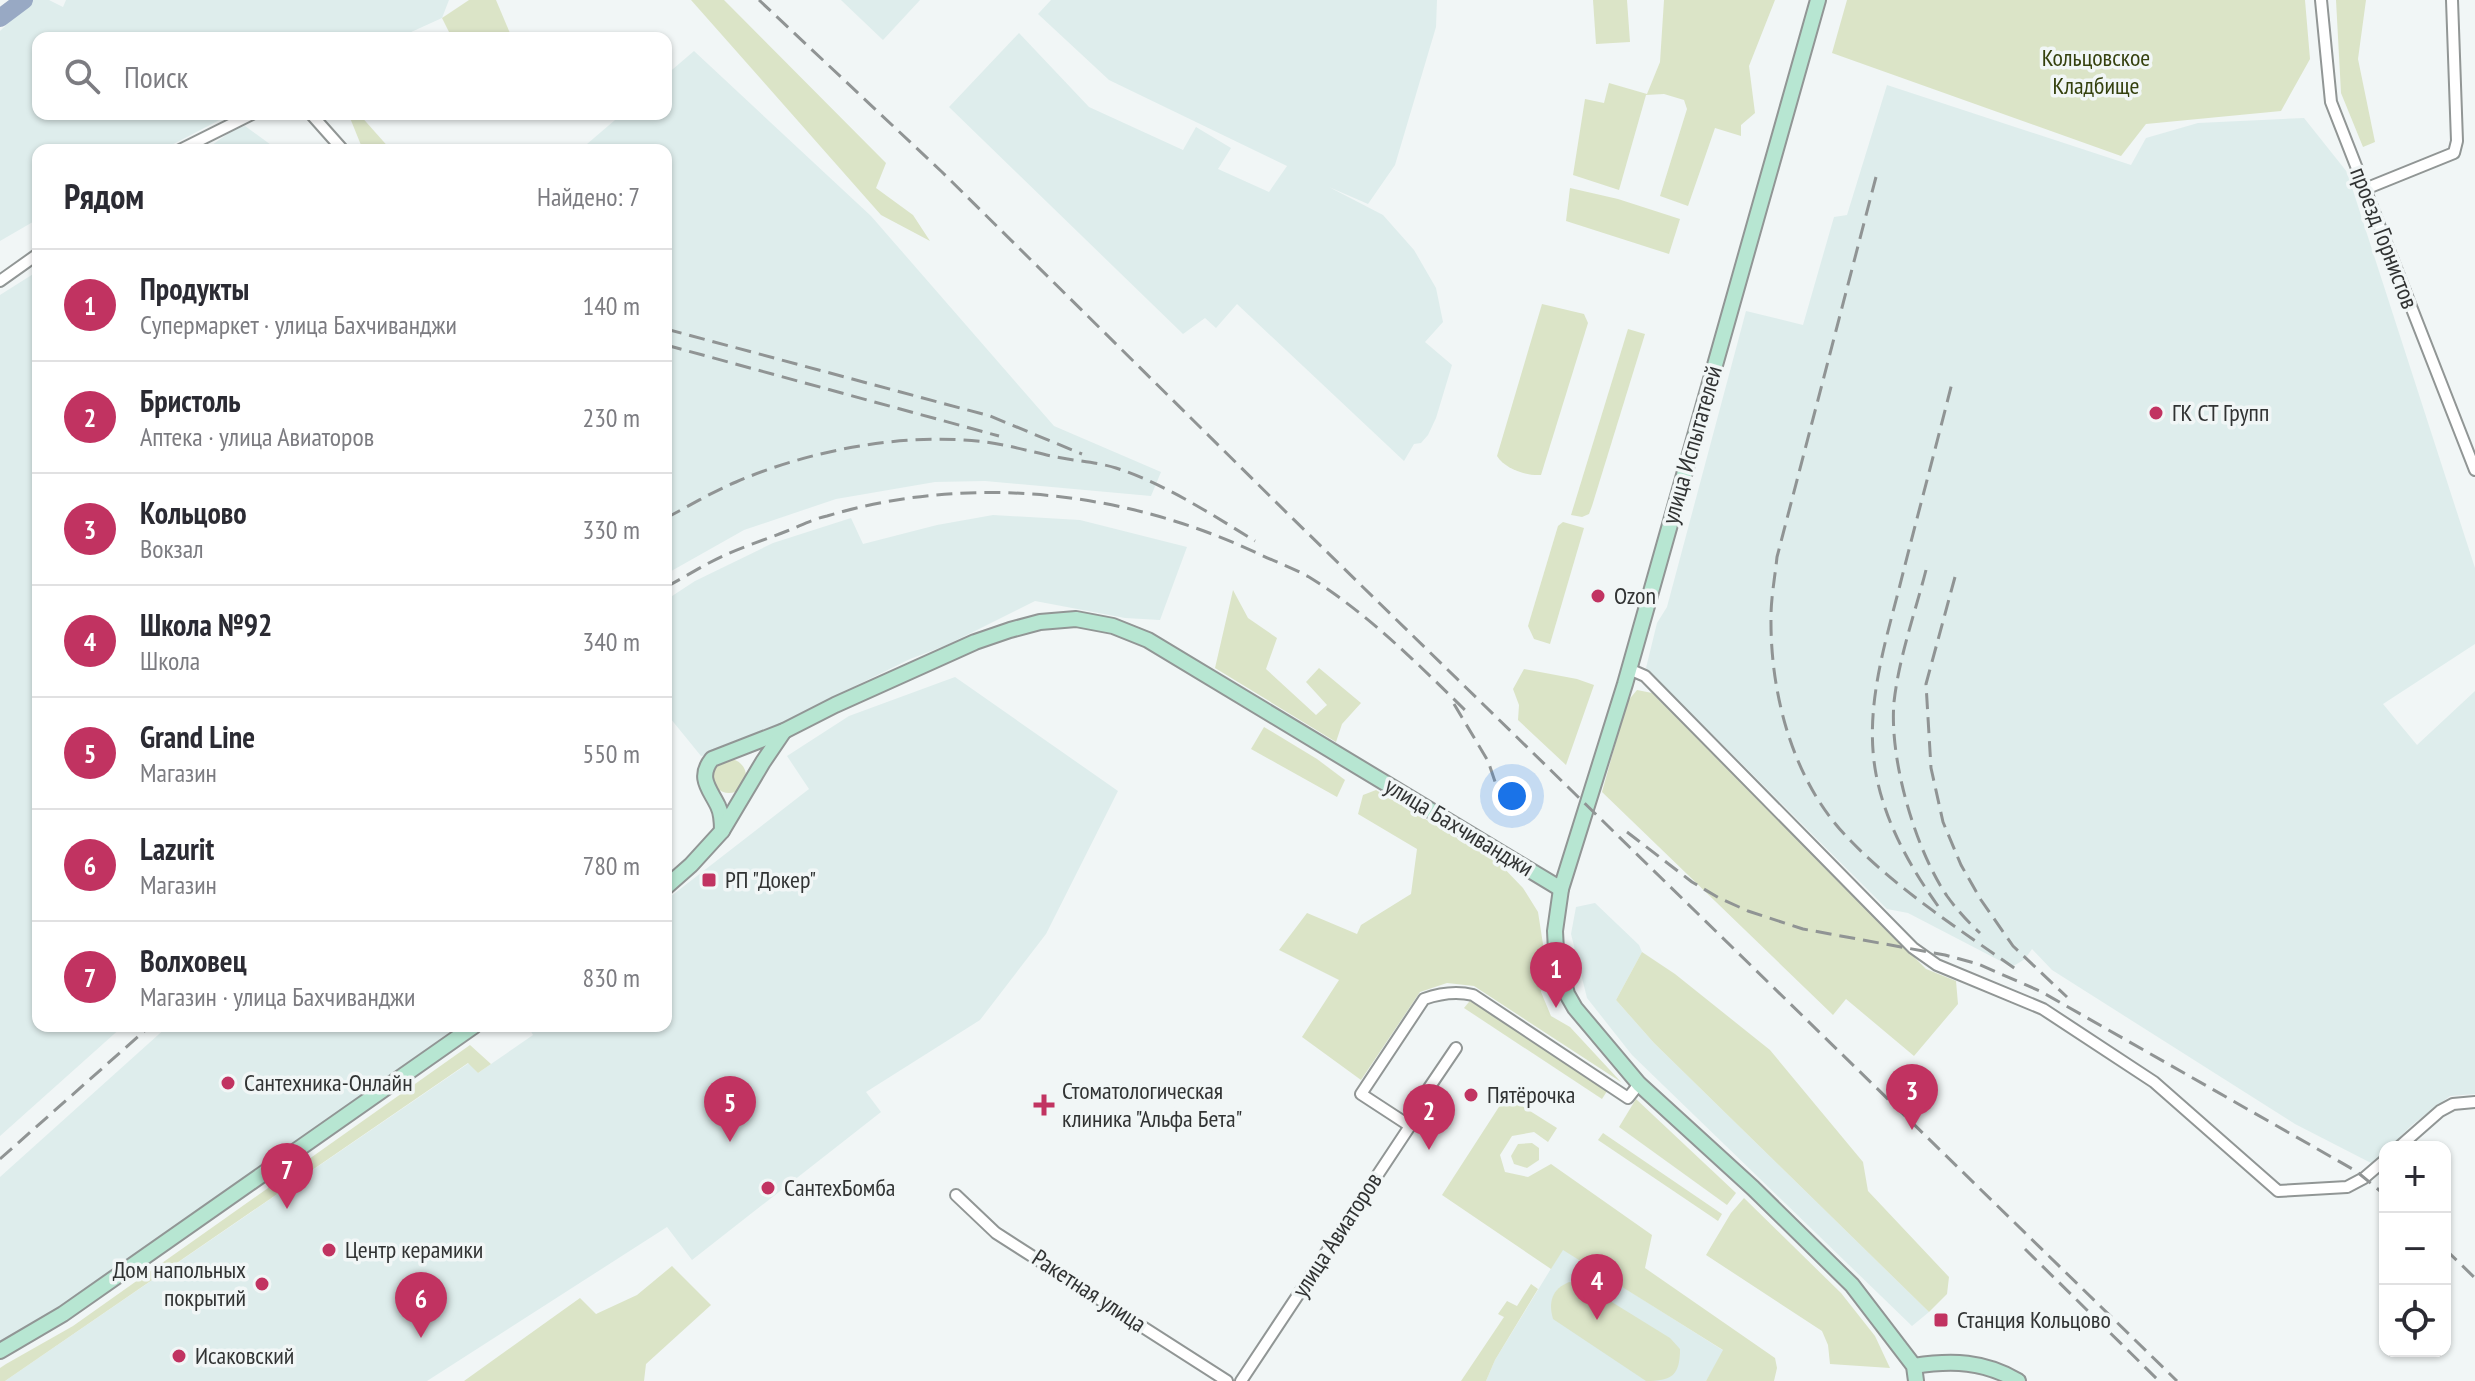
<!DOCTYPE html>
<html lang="ru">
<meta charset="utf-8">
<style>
body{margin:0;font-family:"PT Sans Narrow",sans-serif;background:#f7f7f7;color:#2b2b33}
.controls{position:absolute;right:24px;bottom:24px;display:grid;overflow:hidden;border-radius:16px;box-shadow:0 2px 6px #0004}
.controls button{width:72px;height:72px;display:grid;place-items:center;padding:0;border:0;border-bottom:2px solid #e1e1e2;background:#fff;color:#2b2b33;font:40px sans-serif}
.you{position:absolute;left:1512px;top:796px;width:28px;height:28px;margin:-20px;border:6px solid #fff;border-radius:50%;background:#1a73e8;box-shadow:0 0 0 12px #1a73e833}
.badge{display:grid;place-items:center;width:52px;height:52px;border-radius:50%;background:#c13361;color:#fff;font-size:26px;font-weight:700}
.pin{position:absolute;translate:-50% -66px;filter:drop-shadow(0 2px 4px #0008)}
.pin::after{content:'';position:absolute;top:42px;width:28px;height:24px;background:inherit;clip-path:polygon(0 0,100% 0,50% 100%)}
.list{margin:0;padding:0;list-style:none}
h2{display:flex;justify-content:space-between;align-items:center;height:104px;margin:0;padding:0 32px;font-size:34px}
h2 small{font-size:26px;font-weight:400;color:#7c7c81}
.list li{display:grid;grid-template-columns:52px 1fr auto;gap:24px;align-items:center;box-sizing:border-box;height:112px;padding:0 32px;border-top:2px solid #e1e1e2}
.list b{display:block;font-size:30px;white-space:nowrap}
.list p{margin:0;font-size:26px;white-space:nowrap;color:#7c7c81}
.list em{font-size:26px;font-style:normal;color:#7c7c81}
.icon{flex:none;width:44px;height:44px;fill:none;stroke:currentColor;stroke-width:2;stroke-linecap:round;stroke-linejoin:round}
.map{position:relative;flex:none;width:2475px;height:1381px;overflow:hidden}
.search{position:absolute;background:#fff;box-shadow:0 2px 6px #0004;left:32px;top:32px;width:640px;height:88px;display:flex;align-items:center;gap:20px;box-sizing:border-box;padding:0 28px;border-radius:16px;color:#7c7c81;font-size:30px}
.panel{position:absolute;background:#fff;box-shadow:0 2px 6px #0004;left:32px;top:144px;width:640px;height:888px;border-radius:16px}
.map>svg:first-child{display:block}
</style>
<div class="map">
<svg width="2475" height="1381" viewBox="0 0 2475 1381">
<rect width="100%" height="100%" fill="#f1f6f6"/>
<g fill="#deedec">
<polygon points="32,0 49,0 63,7 66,0 449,0 442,18 398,38 38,38 38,114 231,114 162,150 38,150 38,219 0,241 0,31"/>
<polygon points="841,0 920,0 883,40"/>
<polygon points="1051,0 1437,0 1436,27 1395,165 1368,204 1329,187 1383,215 1414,250 1436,288 1443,322 1425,342 1452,365 1436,418 1428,435 1421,443 1414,444 1404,461 1237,304 1216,328 1205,318 1183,334 949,107 1019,33 1089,107 1183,150 1196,127 1231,148 1218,169 1269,192 1287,166 1109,80 1038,14"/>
<polygon points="694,51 871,216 1054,426 1161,472 1151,496 985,481 935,482 836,499 744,530 666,574 666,150 580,150 622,114 666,114 666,75"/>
<polygon points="1887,85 2131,165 2146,138 2198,123 2304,118 2347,172 2475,568 2475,644 2383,704 2417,745 2475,691 2475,1094 2450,1096 2412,1125 2390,1147 2385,1147 2385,1152 2373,1164 2295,1124 2052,970 2032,949 2025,959 2012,967 1908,913 1887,909 1646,668 1657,623 1667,607 1746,311 1803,325 1834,217 1847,215"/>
<polygon points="245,126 278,150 205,150 233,130"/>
<polygon points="38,271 38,1026 123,1026 0,1136 0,295"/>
<polygon points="993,515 1080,520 1187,547 1160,620 1125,618 1035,601 947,645 910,659 758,734 710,755 701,756 666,713 666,600 695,581 773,543 851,518 863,544 937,525"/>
<polygon points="955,677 1118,791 1046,934 980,1020 866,1092 881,1112 692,1260 667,1227 427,1381 5,1381 469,1063 478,1073 491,1064 533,1035 528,1026 666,1026 666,900 809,789 787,756 849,716"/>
<polygon points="1595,903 1639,945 1642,952 1616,1000 1654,1043 1929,1312 1912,1326 1632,1055 1587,998 1571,934 1576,907"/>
<polygon points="168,1026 458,1026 70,1306 0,1341 0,1177"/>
<polygon points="1563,1249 1724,1351 1706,1381 1486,1381 1495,1360"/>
</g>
<g fill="#dbe4c7">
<polygon points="469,0 496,0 512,38 452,38 442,18"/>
<polygon points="691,0 724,0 886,163 876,188 913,215 930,241 881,215"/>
<polygon points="1593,0 1627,0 1630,42 1596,44"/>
<polygon points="1664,0 1775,0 1749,66 1755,113 1741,125 1741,136 1715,128 1688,206 1660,196 1687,109 1684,100 1664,94 1646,95 1619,190 1573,175 1585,99 1604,103 1609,83 1647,94 1660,62"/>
<polygon points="1847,0 2305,0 2310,59 2281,111 2146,124 2121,156 1832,53"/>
<polygon points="2336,0 2366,0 2358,59 2375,142 2363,147 2341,93"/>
<polygon points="356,114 359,114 391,150 363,150 350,118"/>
<polygon points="1570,188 1618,199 1680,219 1669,254 1566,221"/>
<path d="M1542,304L1584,314L1588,323L1541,475C1526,476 1505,469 1497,456Z"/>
<polygon points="1628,329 1645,334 1592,506 1589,514 1582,517 1571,515"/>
<polygon points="1563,522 1584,528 1550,644 1534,639 1528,626 1558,526"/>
<polygon points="1233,590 1248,618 1277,638 1266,669 1316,715 1327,705 1306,682 1319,668 1361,703 1342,724 1336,742 1215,668"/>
<polygon points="1524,669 1577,679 1594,685 1566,765 1518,720 1519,705 1513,689"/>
<polygon points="1637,690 1652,693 1926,969 1956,981 1958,1004 1914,1056 1846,999 1833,1015 1602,792 1627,702"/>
<polygon points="1264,727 1317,759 1345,780 1337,797 1251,749"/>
<circle cx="729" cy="776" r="17"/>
<polygon points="1376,790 1498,862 1523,888 1538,912 1547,970 1541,992 1551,1016 1570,1027 1621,1082 1474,986 1447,983 1420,992 1361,1080 1302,1037 1339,980 1279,950 1307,913 1357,934 1361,925 1411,894 1417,849 1358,814 1363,795"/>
<polygon points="1642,952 1675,974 1770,1050 1863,1162 1868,1191 1949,1277 1947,1294 1929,1312 1654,1043 1616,1000"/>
<polygon points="1473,997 1609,1088 1602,1099 1464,1008"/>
<polygon points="470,1045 491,1064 478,1073 468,1063 5,1381 0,1381 0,1368 6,1364 73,1326"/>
<polygon points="1506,1096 1557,1128 1548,1142 1534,1132 1512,1136 1500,1155 1505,1172 1528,1177 1551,1164 1652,1235 1645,1268 1775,1358 1777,1368 1774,1381 1706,1381 1723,1350 1563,1250 1551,1269 1442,1195"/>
<polygon points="1636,1099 1736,1193 1727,1205 1619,1127"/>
<polygon points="1603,1133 1722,1214 1718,1221 1598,1140"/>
<polygon points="1532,1143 1539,1148 1539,1160 1527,1168 1514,1164 1511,1156 1518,1144"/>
<polygon points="1744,1198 1841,1293 1875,1336 1890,1368 1830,1364 1828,1345 1822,1331 1706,1255 1731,1213"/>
<polygon points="672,1266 711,1305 646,1364 644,1381 464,1381 580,1298 596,1314 637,1295"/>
<path d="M1569,1282L1581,1283L1670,1338L1680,1349C1680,1376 1671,1381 1646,1381L1553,1319C1548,1302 1552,1289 1569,1282Z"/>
<polygon points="1531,1284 1538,1289 1495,1360 1486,1381 1461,1381 1504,1317 1498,1314 1507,1301 1517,1306"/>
</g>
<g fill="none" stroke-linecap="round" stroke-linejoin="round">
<polyline stroke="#98a9c4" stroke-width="18" points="0,18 24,0"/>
<defs>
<g id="street">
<polyline points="2321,0 2331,102 2475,470"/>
<polyline points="311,114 343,150"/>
<polyline points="180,150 252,114"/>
<polyline points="2365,189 2454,153 2457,141 2452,0"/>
<polyline points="0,281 38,254"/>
<polyline points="1629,669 1645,676 1913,948 1937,965 2043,1009 2154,1082 2278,1191 2347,1187 2364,1178 2385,1160"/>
<path d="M1410,1126L1361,1094L1424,999C1441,993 1456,991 1473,995L1628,1098L1639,1084"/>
<polyline points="2399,1147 2440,1111 2453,1104 2475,1102"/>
<polyline points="956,1195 996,1233 1227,1381"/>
<polyline points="1241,1381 1410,1126 1414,1110 1456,1048"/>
</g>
<g id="secondary">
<polyline points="1818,0 1625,684 1561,889 1555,931 1556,951 1567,994 1575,1008 1639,1084 1753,1188 1852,1285 1914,1366 1916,1381"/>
<path d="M722,831C722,822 722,814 718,806C710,789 697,778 712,759L784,731L835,705L975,642L1010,630L1040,622L1076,619L1113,626L1148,640L1561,889"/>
<polyline points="666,887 691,865 722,831 763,762 784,731"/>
<polyline points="0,1351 63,1314 474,1026"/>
<path d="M1914,1366C1952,1360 1984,1361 2018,1381"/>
</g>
</defs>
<use href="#street" stroke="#919695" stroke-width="14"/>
<use href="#secondary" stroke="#919695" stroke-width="18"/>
<use href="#street" stroke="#fff" stroke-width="10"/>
<use href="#secondary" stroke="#b7e6d2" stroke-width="14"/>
<g stroke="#909494" stroke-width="3" stroke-dasharray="16 8" stroke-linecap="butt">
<polyline points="759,0 942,172 1287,513 2177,1381"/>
<path d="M1876,177L1777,557C1775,577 1771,597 1771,617C1770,694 1793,781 1847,837C1895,888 1963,932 2020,972"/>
<polyline points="666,329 990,416 1082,454"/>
<polyline points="666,345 999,436"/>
<path d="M666,518C689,506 712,492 736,482C810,450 905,432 985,442C1009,445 1032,452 1056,457C1076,461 1097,462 1116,468C1165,484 1211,514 1255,541"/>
<path d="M1926,570C1915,613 1899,657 1894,702C1889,759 1915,849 1947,896C1957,910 1968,922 1980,933"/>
<polyline points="1955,577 1926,684 1931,768 1943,822 1961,865 1981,900 2013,946 2067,997"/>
<path d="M666,587C685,577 705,564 725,555C745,546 767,539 787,531C800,526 813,519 827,516C970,473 1126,491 1259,554C1276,562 1293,568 1309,577C1367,613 1417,663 1466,711"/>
<polyline points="1454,704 1488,761 1505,811"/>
<polyline points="1627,832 1692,882 1719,898 1748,911 1803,929 1945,955 1978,964 2040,991 2356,1171 2385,1195"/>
<path d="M1938,906C1910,867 1885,822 1876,774C1863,705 1888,635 1904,569C1920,506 1937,443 1953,379"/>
<polyline points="0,1159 150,1026"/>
<polyline points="2025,1249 2159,1381"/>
<polyline points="2445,1249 2475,1278"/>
</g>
</g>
<g fill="#c13361" stroke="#f1f6f6" stroke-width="3">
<circle cx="2156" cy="413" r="8"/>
<circle cx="1598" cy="596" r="8"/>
<rect x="701" y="872" width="16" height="16" rx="4"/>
<circle cx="228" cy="1083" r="8"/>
<circle cx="1471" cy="1095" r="8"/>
<path d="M1040 1093h8v8h8v8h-8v8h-8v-8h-8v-8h8z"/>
<circle cx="768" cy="1188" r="8"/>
<circle cx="329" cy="1250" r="8"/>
<circle cx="262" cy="1284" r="8"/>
<rect x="1933" y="1312" width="16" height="16" rx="4"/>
<circle cx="179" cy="1356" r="8"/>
</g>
<g text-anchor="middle" stroke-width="7" stroke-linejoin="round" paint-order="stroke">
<g font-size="24" fill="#34400d" stroke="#f1f6f6">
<text x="2096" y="66">Кольцовское<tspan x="2096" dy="28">Кладбище</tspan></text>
</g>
<g font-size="24" fill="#313333" stroke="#f1f6f6">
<text transform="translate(2384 238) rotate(69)" y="8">проезд Горнистов</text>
<text transform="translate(1692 445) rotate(-74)" y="8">улица Испытателей</text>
<text transform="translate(1459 827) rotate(31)" y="8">улица Бахчиванджи</text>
<text transform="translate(1337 1235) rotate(-57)" y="8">улица Авиаторов</text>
<text transform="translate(1089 1291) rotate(33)" y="8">Ракетная улица</text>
</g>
<g font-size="24" fill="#313333" stroke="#f1f6f6" text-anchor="start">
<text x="2172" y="421">ГК СТ Групп</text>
<text x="1614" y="604">Ozon</text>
<text x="725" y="888">РП "Докер"</text>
<text x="244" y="1091">Сантехника-Онлайн</text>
<text x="1062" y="1099">Стоматологическая<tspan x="1062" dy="28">клиника "Альфа Бета"</tspan></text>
<text x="1487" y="1103">Пятёрочка</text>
<text x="784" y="1196">СантехБомба</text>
<text x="345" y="1258">Центр керамики</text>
<text x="246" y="1278" text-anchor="end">Дом напольных<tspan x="246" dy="28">покрытий</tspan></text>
<text x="1957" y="1328">Станция Кольцово</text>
<text x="195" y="1364">Исаковский</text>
</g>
</g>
</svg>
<div class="controls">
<button>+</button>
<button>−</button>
<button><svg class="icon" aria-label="locate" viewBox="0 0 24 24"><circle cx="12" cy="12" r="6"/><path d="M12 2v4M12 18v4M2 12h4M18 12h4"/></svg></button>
</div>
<div class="you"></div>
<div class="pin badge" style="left:1556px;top:1008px">1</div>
<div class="pin badge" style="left:1429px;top:1150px">2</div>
<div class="pin badge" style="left:1912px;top:1130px">3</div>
<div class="pin badge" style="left:1597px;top:1320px">4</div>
<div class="pin badge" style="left:730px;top:1142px">5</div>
<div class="pin badge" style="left:421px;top:1338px">6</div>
<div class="pin badge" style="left:287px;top:1209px">7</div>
<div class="search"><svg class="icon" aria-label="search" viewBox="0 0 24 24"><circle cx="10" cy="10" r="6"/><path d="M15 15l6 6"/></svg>Поиск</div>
<section class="panel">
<h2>Рядом<small>Найдено: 7</small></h2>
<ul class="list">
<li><span class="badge">1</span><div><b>Продукты</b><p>Супермаркет · улица Бахчиванджи</p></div><em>140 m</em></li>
<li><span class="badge">2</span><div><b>Бристоль</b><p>Аптека · улица Авиаторов</p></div><em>230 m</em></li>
<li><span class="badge">3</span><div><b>Кольцово</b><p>Вокзал</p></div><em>330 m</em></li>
<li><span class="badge">4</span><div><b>Школа №92</b><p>Школа</p></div><em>340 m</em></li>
<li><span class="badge">5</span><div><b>Grand Line</b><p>Магазин</p></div><em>550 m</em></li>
<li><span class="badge">6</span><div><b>Lazurit</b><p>Магазин</p></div><em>780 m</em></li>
<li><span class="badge">7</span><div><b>Волховец</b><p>Магазин · улица Бахчиванджи</p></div><em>830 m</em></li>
</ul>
</section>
</div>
